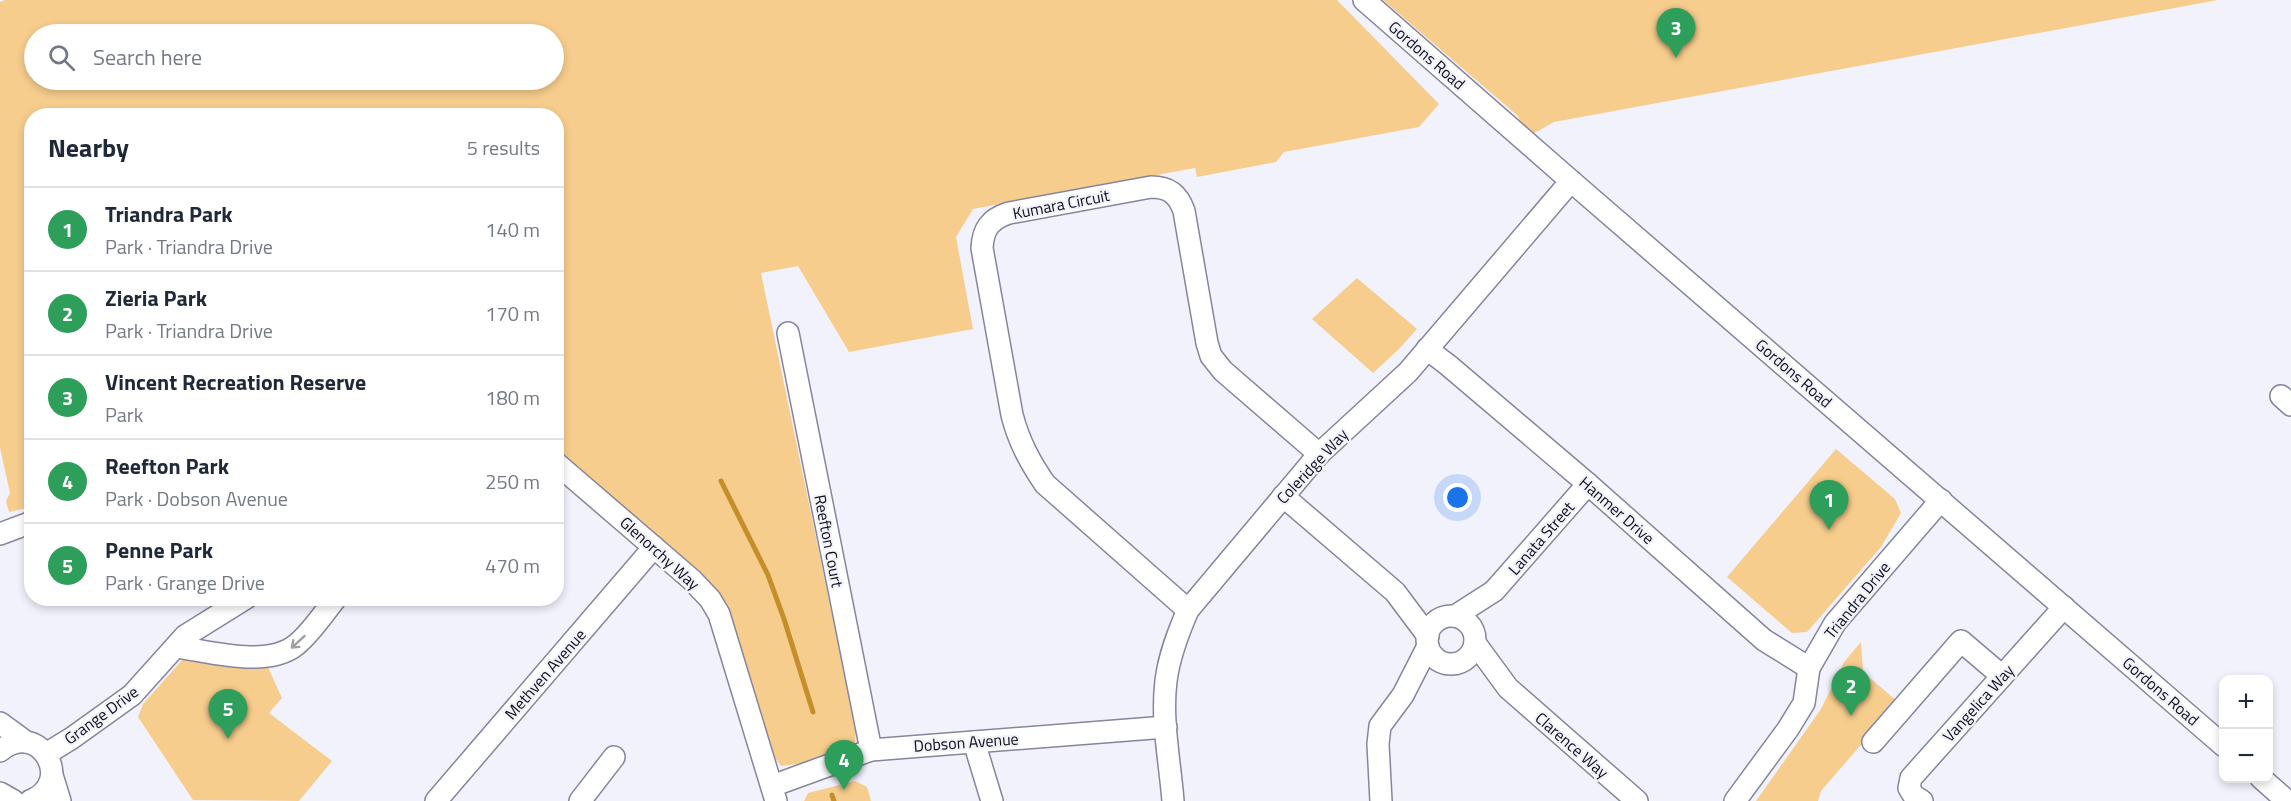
<!DOCTYPE html>
<meta charset="utf-8">
<style>
body{margin:0;font-family:"Titillium Web",sans-serif;background:#f2f2f3;color:#1f2937}
.controls{position:absolute;right:18px;bottom:18px;display:grid;overflow:hidden;border-radius:12px;box-shadow:0 3px 9px #0003}
.controls button{width:54px;height:54px;display:grid;place-items:center;padding:0;border:0;border-bottom:2px solid #e0e1e3;background:#fff;color:#1f2937;font:30px sans-serif}
.you{position:absolute;left:1458px;top:498px;width:21px;height:21px;margin:-15px;border:4px solid #fff;border-radius:50%;background:#1a73e8;box-shadow:0 0 0 9px #1a73e833}
.badge{display:grid;place-items:center;width:39px;height:39px;border-radius:50%;background:#7b5e31;color:#fff;font-size:20px;font-weight:700}
.pin{position:absolute;translate:-50% -50px;filter:drop-shadow(0 2px 3px #0008)}
.pin::after{content:'';position:absolute;top:32px;width:21px;height:18px;background:inherit;clip-path:polygon(0 0,100% 0,50% 100%)}
.list{margin:0;padding:0;list-style:none}
h2{display:flex;justify-content:space-between;align-items:center;height:78px;margin:0;padding:0 24px;font-size:26px}
h2 small{font-size:20px;font-weight:400;color:#747a83}
.list li{display:grid;grid-template-columns:39px 1fr auto;gap:18px;align-items:center;box-sizing:border-box;height:84px;padding:0 24px;border-top:2px solid #e0e1e3}
.list b{display:block;font-size:22px;white-space:nowrap}
.list p{margin:0;font-size:20px;white-space:nowrap;color:#747a83}
.list em{font-size:20px;font-style:normal;color:#747a83}
.icon{flex:none;width:33px;height:33px;fill:none;stroke:currentColor;stroke-width:2;stroke-linecap:round;stroke-linejoin:round}
.map{position:relative;flex:none;width:2291px;height:801px;overflow:hidden}
.search{position:absolute;background:#fff;box-shadow:0 3px 9px #0003;left:24px;top:24px;width:540px;height:66px;display:flex;align-items:center;gap:15px;box-sizing:border-box;padding:0 21px;border-radius:33px;color:#747a83;font-size:22px}
.panel{position:absolute;background:#fff;box-shadow:0 3px 9px #0003;left:24px;top:108px;width:540px;height:498px;border-radius:24px}
.map>svg:first-child{display:block}
</style>
<div class="map">
<svg width="2291" height="801" viewBox="0 0 2291 801">
<rect width="100%" height="100%" fill="#f2f2fd"/>
<g fill="#f7cd8d" fill-rule="evenodd">
<path d="M5,0H1337L1439,104L1419,127L1284,152L1276,162L1197,177L1195,168L973,209L956,237L973,329L849,352L798,266L761,273L856,730L855,743C835,757 805,764 781,766L769,750L725,607L702,575L557,452L556,116H32L31,507L9,512L6,501L10,493L0,448V2ZM34,34H554V80H34Z"/>
<polygon points="1383,0 2218,0 1554,122 1531,135 1521,124 1518,116"/>
<polygon points="1357,278 1417,329 1399,349 1373,373 1312,319"/>
<polygon points="1836,449 1895,499 1901,513 1881,547 1807,632 1792,633 1727,577"/>
<polygon points="1861,642 1863,672 1898,702 1821,791 1818,801 1756,801 1821,709 1844,662"/>
<polygon points="183,659 226,665 267,665 282,698 269,713 332,761 299,801 193,800 138,717 143,704"/>
<polygon points="855,781 867,787 871,801 804,801 808,793"/>
</g>
<g fill="none" stroke-linecap="round" stroke-linejoin="round">
<g stroke="#c58e2b" stroke-width="5">
<polyline points="721,481 768,575 784,619 813,712"/>
<polyline points="832,795 834,801"/>
</g>
<defs>
<g id="minor">
<polyline points="1364,0 1571,181 2224,746"/>
<polyline points="788,333 871,750"/>
<polyline points="1427,349 1448,365 1588,484 1764,640 1809,668"/>
<polyline points="2281,396 2291,405"/>
<polyline points="556,463 692,580 710,599 719,614 776,801"/>
<polyline points="1283,496 1395,592 1428,636"/>
<polyline points="0,534 32,522"/>
<path d="M1188,610L1045,484C1030,462 1019,442 1012,415L982,248C983,229 990,219 1009,213L1151,187C1169,187 1178,194 1184,211L1207,343L1211,356L1223,371L1319,454"/>
<circle cx="1451" cy="640" r="24"/>
<polyline points="1455,616 1494,591 1588,484"/>
<polyline points="1475,643 1508,688 1637,801"/>
<path d="M177,647C212,652 267,668 296,645C311,633 324,613 336,598"/>
<polyline points="0,723 26,742"/>
<polyline points="974,742 992,801"/>
<polyline points="1873,742 1961,641 2002,676"/>
<path d="M0,751C38,718 77,782 30,801"/>
<polyline points="46,754 72,738 132,695 185,636 246,598"/>
<polyline points="52,775 60,801"/>
<polyline points="2261,778 2287,801"/>
<polyline points="772,786 871,750 1166,727"/>
<polyline points="0,793 14,801"/>
<polyline points="436,801 654,547"/>
<polyline points="580,801 614,757"/>
<path d="M1173,801C1170,762 1161,720 1166,681C1169,656 1178,633 1188,610L1319,454L1408,372L1571,181"/>
<polyline points="1381,801 1378,744 1380,726 1403,695 1428,646"/>
<polyline points="1735,801 1788,729 1804,703 1809,668 1835,623 1941,500"/>
<polyline points="1922,801 1914,796 1909,788 1911,778 2064,607"/>
</g>
</defs>
<use href="#minor" stroke="#85859d" stroke-width="24"/>
<use href="#minor" stroke="#fff" stroke-width="21"/>
</g>
<defs><path id="oneway-shaft" d="M-6 0H5M1.5-3L5.5 0L1.5 3" fill="none" stroke-width="1.6" stroke-linecap="round" stroke-linejoin="round" transform="scale(1.5)"/></defs>
<use stroke="#9f9fa2" href="#oneway-shaft" transform="translate(298 642) rotate(138)"/>
<g text-anchor="middle" stroke-width="4.5" stroke-linejoin="round" paint-order="stroke">
<g font-size="16" fill="#0e0e16" stroke="#f2f2fd">
<text transform="translate(1427 55) rotate(41)" y="6">Gordons Road</text>
<text transform="translate(1061 204) rotate(-11)" y="6">Kumara Circuit</text>
<text transform="translate(1794 373) rotate(41)" y="6">Gordons Road</text>
<text transform="translate(1312 466) rotate(-47)" y="6">Coleridge Way</text>
<text transform="translate(1617 510) rotate(41)" y="6">Hanmer Drive</text>
<text transform="translate(1541 538) rotate(-49)" y="6">Lanata Street</text>
<text transform="translate(829 541) rotate(79)" y="6">Reefton Court</text>
<text transform="translate(660 553) rotate(42)" y="6">Glenorchy Way</text>
<text transform="translate(1857 600) rotate(-51)" y="6">Triandra Drive</text>
<text transform="translate(545 674) rotate(-49)" y="6">Methven Avenue</text>
<text transform="translate(2161 691) rotate(41)" y="6">Gordons Road</text>
<text transform="translate(1978 703) rotate(-48)" y="6">Vangelica Way</text>
<text transform="translate(101 715) rotate(-36)" y="6">Grange Drive</text>
<text transform="translate(966 742) rotate(-4)" y="6">Dobson Avenue</text>
<text transform="translate(1572 745) rotate(41)" y="6">Clarence Way</text>
</g>
</g>
</svg>
<div class="controls">
<button>+</button>
<button>−</button>
</div>
<div class="you"></div>
<div class="pin badge" style="left:1829px;top:530px;background:#2e9e5b">1</div>
<div class="pin badge" style="left:1851px;top:716px;background:#2e9e5b">2</div>
<div class="pin badge" style="left:1676px;top:58px;background:#2e9e5b">3</div>
<div class="pin badge" style="left:844px;top:790px;background:#2e9e5b">4</div>
<div class="pin badge" style="left:228px;top:739px;background:#2e9e5b">5</div>
<div class="search"><svg class="icon" aria-label="search" viewBox="0 0 24 24"><circle cx="10" cy="10" r="6"/><path d="M15 15l6 6"/></svg>Search here</div>
<section class="panel">
<h2>Nearby<small>5 results</small></h2>
<ul class="list">
<li><span class="badge" style="background:#2e9e5b">1</span><div><b>Triandra Park</b><p>Park · Triandra Drive</p></div><em>140 m</em></li>
<li><span class="badge" style="background:#2e9e5b">2</span><div><b>Zieria Park</b><p>Park · Triandra Drive</p></div><em>170 m</em></li>
<li><span class="badge" style="background:#2e9e5b">3</span><div><b>Vincent Recreation Reserve</b><p>Park</p></div><em>180 m</em></li>
<li><span class="badge" style="background:#2e9e5b">4</span><div><b>Reefton Park</b><p>Park · Dobson Avenue</p></div><em>250 m</em></li>
<li><span class="badge" style="background:#2e9e5b">5</span><div><b>Penne Park</b><p>Park · Grange Drive</p></div><em>470 m</em></li>
</ul>
</section>
</div>
